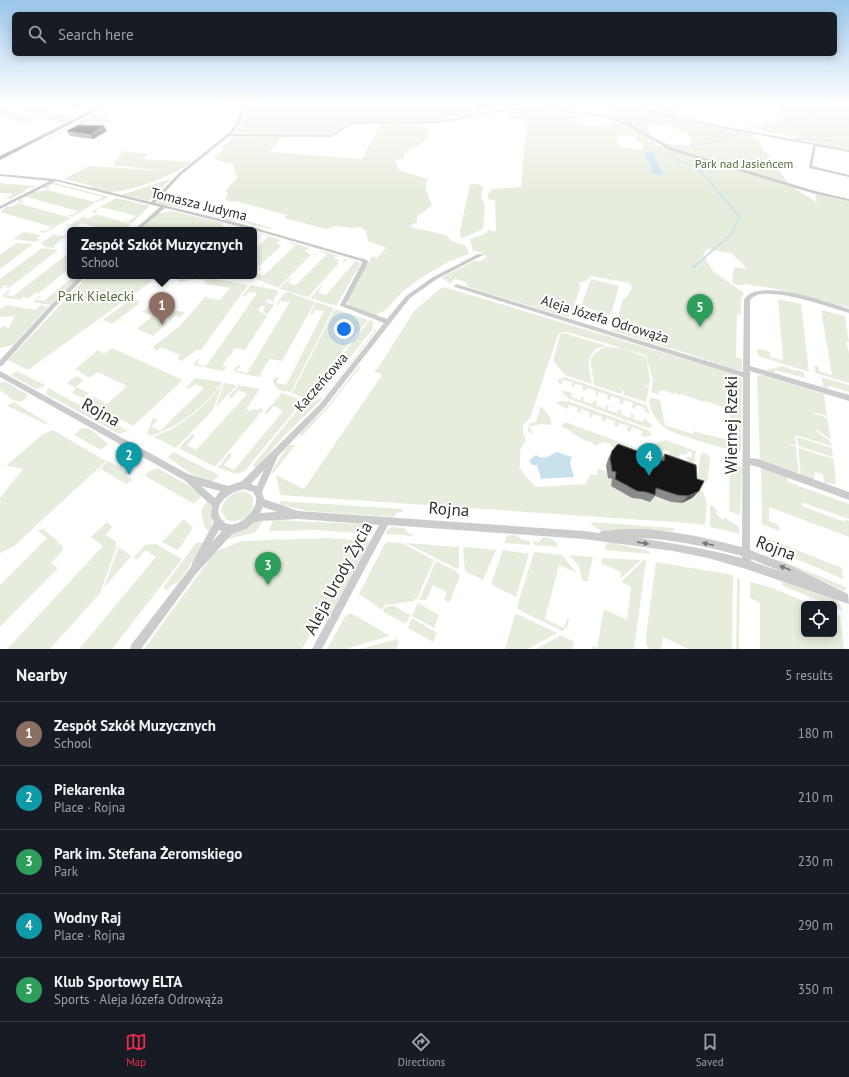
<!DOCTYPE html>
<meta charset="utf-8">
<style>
body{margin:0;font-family:"PT Sans",sans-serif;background:#20242c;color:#f1f3f6}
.controls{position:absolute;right:12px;bottom:12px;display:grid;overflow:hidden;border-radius:6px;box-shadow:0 2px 10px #0003}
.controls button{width:36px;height:36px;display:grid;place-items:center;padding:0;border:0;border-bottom:1px solid #363941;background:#171b24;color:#f1f3f6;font:20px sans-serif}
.you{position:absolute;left:344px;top:329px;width:14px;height:14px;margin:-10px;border:3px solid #fff;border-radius:50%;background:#1a73e8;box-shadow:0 0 0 6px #1a73e833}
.badge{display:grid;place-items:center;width:26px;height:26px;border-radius:50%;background:#ec2c4a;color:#fff;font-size:13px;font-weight:700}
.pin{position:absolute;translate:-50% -33px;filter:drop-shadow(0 1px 2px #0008)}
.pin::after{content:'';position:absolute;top:21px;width:14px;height:12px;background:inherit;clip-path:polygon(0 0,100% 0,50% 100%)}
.popup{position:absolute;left:67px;top:227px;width:190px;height:52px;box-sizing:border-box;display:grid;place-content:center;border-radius:6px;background:#171b24;filter:drop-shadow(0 1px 3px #0005);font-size:13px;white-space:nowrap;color:#9ea1a6}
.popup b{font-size:15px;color:#f1f3f6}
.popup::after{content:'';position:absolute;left:50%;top:100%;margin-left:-8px;border:8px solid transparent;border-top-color:#171b24}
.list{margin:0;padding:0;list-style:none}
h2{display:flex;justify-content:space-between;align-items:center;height:52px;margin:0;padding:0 16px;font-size:17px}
h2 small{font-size:13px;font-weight:400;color:#9ea1a6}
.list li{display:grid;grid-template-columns:26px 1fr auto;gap:12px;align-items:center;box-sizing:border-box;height:64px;padding:0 16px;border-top:1px solid #363941}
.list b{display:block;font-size:15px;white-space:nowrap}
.list p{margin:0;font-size:13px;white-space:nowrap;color:#9ea1a6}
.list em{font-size:13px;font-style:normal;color:#9ea1a6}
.icon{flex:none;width:22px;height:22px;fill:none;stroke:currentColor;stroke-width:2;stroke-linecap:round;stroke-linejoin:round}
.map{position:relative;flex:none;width:849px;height:649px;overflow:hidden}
.search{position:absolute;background:#171b24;box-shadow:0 2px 10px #0003;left:12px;right:12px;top:12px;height:44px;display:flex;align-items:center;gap:10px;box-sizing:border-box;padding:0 14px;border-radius:6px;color:#9ea1a6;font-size:15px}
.sheet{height:372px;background:#171b24}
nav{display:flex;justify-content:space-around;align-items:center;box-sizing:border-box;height:56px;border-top:1px solid #363941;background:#171b24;font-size:11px;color:#9ea1a6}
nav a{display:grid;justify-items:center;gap:2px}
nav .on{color:#ec2c4a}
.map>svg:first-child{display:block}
</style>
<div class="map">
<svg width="849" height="649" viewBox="0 0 849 649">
<rect width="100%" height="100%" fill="#fff"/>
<g fill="#e7eddd" fill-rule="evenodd">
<polygon points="30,104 72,118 73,119 61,124 16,108"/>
<path d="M247,104H472L469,114C430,125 390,120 350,122C337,125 339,133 329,135L235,133L243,120Z"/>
<path d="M587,104H615L638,110L641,115L639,110L750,134C765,147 775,166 787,181C795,191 808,195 817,203L815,195L817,194L849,201V308L777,289L744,284L743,286L732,283L734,267L748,269L731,253L707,249L703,255L713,271L744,293L741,300V315L737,314L736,357L742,359V370H736L689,354L612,331L611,327L615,328L623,298H626L632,288L629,283L591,276L586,281L579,283L581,286L569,318L468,287L465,282L455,279L450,283L441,278L474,261H480L487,257L480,252L473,251L470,239L486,233L488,230L496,231L495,201L488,199V195L492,189L521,187L526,129L524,119H508L507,111C532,108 555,110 580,116L582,124C592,126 603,129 612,126L613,121L632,127L654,141L657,146L664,147V143L690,147V144L692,143L690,140L692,138L688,137V133L678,131L676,127L645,124L650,133H647L615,117L613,110L587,106ZM616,135L635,136L637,141L643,144L642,146L643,150L620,147Z"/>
<polygon points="654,104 677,104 678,115 653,110"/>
<polygon points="775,104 849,104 849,150 791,139 796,138"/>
<polygon points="6,108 34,117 37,119 24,123 0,114 0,110"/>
<polygon points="98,114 106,116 103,118 111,116 108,120 120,118 94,129 79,124 51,138 53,139 45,140 90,116"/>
<polygon points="780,116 792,133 791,136 782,133 770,133 755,127 766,126 764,122 766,122 763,122 762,119 765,119 764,121 778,123 777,121 781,121 777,117"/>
<path d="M381,124H417L429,130C427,143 417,147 405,152L404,158L395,161L399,170L428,179L425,187L432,205L417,217V222L410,227L446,235L452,241L466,246L469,254L448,262L421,278L402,292L387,309L376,315L349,305L347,300L372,256L377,258L386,248L368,241L366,231L360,227L353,228L336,226L326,229L284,218L287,215L235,201L232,202L225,200L228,194L226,190L237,178L233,164L216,160L215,156L224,149H220L234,137L284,136L270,152L362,159Z"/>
<path d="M123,151L148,154L143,159L192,162C172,176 132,192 108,192C102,192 95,189 90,188L93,186L64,179L89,166L166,171L113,165Z"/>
<polygon points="172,178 149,201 121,195"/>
<polygon points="0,183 35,186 36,187 24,190 26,191 11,199 1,199 8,198 13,194 0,193"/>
<polygon points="51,183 55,183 109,197 98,202 102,199 97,202 92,201 98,200 103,197 52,184 47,187 50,188 48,189 44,188"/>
<polygon points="470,184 478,184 483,187 481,198 485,205 483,229 461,239 460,231"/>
<polygon points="47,190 95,202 95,203 72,217 67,215 73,215 78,211 27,197 21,200 24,202 21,203 17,202 33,192"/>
<path d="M167,193L182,195L177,204L191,207L188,209C177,206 167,206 155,204L163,194Z"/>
<polygon points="116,198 150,206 132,223 124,221 130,220 136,216 101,207 95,211 98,212 96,213 91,212"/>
<polygon points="18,203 71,218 44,233 39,231 45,231 52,227 0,212 7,206 11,207"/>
<polygon points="221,210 218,213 272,228 270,229 235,220 230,221 223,219 224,217 214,215"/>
<polygon points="171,211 223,223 222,226 227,229 140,230 157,214"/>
<polygon points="96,214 131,224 125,230 106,230 82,223 75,227 79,229 77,230 71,229 74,225 67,227 84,216 86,215 83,217 88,219"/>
<polygon points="22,233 24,232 41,235 36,238 40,240 36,242 13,239"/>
<polygon points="261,234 281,240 276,243 281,246 254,271 254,250 268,237 262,235 256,238"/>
<polygon points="53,235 66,236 54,246 55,248 45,247 41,243"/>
<polygon points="290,242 310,248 305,251 311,255 278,288 250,276 254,276 254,272 259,268 261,268 256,273 264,275 296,245 289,243 284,245"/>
<polygon points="17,243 33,244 0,269 0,255"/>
<polygon points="42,248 58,250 9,288 5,288 8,285 6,285 0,289 0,279"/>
<polygon points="319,251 316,255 314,254 321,251 339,256 338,258 336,256 333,258 339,260 337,262 339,263 308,297 279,289 290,278 292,278 288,283 296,285 327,254"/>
<polygon points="70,252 70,268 39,293 35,293 29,298 23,297 21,300 2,297 8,290 10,291 6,295 13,296"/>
<polygon points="345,259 359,262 360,265 336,306 310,298 320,287 322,287 318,292 326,295 355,262 347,259 344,263 342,262"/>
<polygon points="74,276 80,276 50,305 33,302 39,296 41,296 37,300 44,301"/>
<polygon points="88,276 159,276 28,370 8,360"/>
<polygon points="199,276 248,285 201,350 196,350 182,361 177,359 180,355 161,347 157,351 153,348 154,346 180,326 205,297 220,300 230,288 205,284 207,281 196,279 179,282 176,277"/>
<polygon points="591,279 619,286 611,315 581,306"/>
<polygon points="251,285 276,290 278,292 273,302 271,302 272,300 268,299 266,302 274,305 267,315 263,311 265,307 261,306 258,310 267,316 245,350 234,348 231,356 229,356 222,366 227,367 223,371 193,365 197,359 200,359 197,364 206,366 257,293 249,292 245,296 242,296"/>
<path d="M444,287L734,374L742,378L741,451H735C725,449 670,433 665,428C656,420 648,409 650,397L660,400L665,425L693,434L694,431C708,436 721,437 735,442L740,432L729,424L730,410L706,401L704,402L681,394L678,395L676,392L674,394L663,390L659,392V395L651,392L653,381L646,355L567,332H562L558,335L530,418L523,425V431L526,440L520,450V467L518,469H521L526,477L536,487L586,484L590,474L597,475V468L608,472V478L612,479L611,486L635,499L651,495L671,502L680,503L692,498L697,489L703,491L707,503L705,525L687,523L280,495L276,475L304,489L382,375L374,371L378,368L414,311L436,292Z"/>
<polygon points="288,292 315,302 282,361 270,359 260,374 262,376 259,377 235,372 234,370 238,365 241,365 237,371 247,373 290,302 281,301 278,305 276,305 283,294"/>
<polygon points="131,299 140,301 137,303 139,304 112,324 103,320"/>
<polygon points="778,299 801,304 809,372 758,356 757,348 770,352 770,357 783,360"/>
<polygon points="158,300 164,302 163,306 150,315 142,312"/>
<polygon points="316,302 334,308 291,392 278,390 273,381 275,377 279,377 276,383 286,385 324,311 315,310 313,314 310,314"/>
<polygon points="6,305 35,310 41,305 48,307 13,345 0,348 0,328 3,326 9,328 14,316 3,317 0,316 0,309"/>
<polygon points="162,308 185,312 180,317 175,316 153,336 137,329"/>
<polygon points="335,309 368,320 304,398 292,393"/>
<polygon points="821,310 845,316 849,342 846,342 849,353 849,383 815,373 814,365 818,366 819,371 832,375"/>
<polygon points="370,320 374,323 372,330 317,398 308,398"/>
<polygon points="376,329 377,330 322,399 282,438 257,468 254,467 254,464 304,402 315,401 323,397"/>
<path d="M563,333L608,346C583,348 589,367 592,384L565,375L553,361L560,335Z"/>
<polygon points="605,347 621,348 646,357 650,379 649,386 642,384 649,388 646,402 624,395 624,390 621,394 594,385 592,369 601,370 591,368 591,358 599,350"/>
<polygon points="112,348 183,380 133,426 89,402 94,397 107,404 127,386 98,372 89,378 75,369 98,350 104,354"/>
<polygon points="359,366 361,366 327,409 301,437 300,433 325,409"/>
<polygon points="783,366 796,371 797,370 804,372 805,378 775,370 775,373 766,370"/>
<polygon points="17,371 45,385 45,386 36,389 11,375"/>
<polygon points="761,375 824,394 827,416 813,412 813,413 827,418 831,440 816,429 816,431 830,441 832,446 795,435 796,446 783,442 796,447 799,474 760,461 757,376"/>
<polygon points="76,376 84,380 76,387 89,393 83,398 71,393 76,388 67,383"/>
<polygon points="565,377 646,405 650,414 645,412 645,408 636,405 635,409 632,408 633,403 624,400 623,404 620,404 620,399 611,396 610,400 607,399 608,395 599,392 598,396 595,395 596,391 587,388 586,391 582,390 583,386 575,384 574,387 571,386 572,382 562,380 562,384 559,384 557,380"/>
<polygon points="821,377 849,385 849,392 830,386 824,388"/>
<path d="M195,378L222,382C205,407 180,426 151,436L147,433L153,418L158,420L151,426L160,431L204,388L195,384L189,389L186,388Z"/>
<polygon points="4,381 27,394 26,398 21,402 13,400 0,390 0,383"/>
<path d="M223,382L213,410L176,448L154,437C181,426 207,407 223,382Z"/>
<polygon points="224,383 237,385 216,407"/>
<polygon points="239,385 260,389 246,409 251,411 253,409 258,410 260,408 264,409 215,467 179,448 192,434 195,436 187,445 196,450 247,394 239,390 231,398 228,397"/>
<polygon points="48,388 128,431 119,434 46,394"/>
<polygon points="560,390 573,393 571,397 580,400 582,396 584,397 583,401 592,404 594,400 597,401 596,405 605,409 606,405 609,406 608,410 617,413 619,409 621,410 621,414 630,418 631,413 634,415 633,419 643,422 644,418 653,426 648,428 569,399"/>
<polygon points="282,393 303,400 245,471 237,474 218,468 229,453 232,455 224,465 234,470 283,411 274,406 267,414 264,413"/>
<polygon points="561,401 568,401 648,430 652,435 646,437 641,436 642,431 632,427 631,432 627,431 628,426 619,423 618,427 614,426 615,421 606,418 605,422 602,421 602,417 593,414 592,418 589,417 590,412 581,409 580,413 577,412 578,408 569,405 567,409 556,403"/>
<polygon points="13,402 48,423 46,424 7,406"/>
<polygon points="541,406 550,417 552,425 540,424 529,427 533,434 531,434 528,431 528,427 531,423 536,422"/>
<path d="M565,422L639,449L643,448L650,462L615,449L609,443L602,442L596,446C592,441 589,442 584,440C577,437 570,430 561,426Z"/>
<polygon points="82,428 90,429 108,444 101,450 74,435"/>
<polygon points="53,430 106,461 13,547 0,553 0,498 23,469 6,466 43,434"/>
<polygon points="797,437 832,448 833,457 798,446"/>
<polygon points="665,440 696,451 692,481 685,471 687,457 692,457 692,453 688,452 686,455 680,454 679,457 683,461 669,456 668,451 662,450 657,447 654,448 657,451 661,451 670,463 653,457 647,446"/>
<polygon points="288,445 295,445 275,471 270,474"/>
<polygon points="798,448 834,459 836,484 824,483 823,474 815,472 814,480 801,475"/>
<polygon points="173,452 219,475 212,482 190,473 168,457"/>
<polygon points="701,452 707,454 710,458 708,479 703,485 697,483"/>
<polygon points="730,459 737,462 742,468 740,515 729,511"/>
<polygon points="108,461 129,472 126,476 133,480 126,484 101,469 93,475"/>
<polygon points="761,467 787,476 788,482 849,504 849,519 801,502 802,506 845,522 845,519 849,521 849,537 769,507 769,521 779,525 780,531 762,524"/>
<polygon points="158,468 186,484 202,495 194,504 145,476 149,471"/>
<path d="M243,491L250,494L253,498C256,513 241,525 227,520L221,511C223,500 231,492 243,491Z"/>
<path d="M208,500C214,507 213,524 209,532L204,526L201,510Z"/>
<polygon points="281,501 403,509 403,512 398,512 393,517 309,511 279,505"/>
<polygon points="712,505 717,511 716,513 723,520 725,518 738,526 741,534 710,527 710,506"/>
<polygon points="184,519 193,528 179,549 177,550 162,542"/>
<polygon points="264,519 256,532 225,540 226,537 257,521"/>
<polygon points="273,520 363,524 371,534 317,530 269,531"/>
<polygon points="107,522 112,527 106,535 117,542 115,545 117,546 100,593 50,649 7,649 103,546 91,537"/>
<polygon points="591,522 674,528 675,531 601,531 592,525"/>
<polygon points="392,527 404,528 409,534 413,534 413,536 386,534 387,530"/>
<polygon points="42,528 58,541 57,542 62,546 63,550 51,563 58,568 0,627 0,585 47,538 38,531"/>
<polygon points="509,535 517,535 522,540 530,541 530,545 504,543 507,536"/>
<polygon points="762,536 842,568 843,579 768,547 762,542"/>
<polygon points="543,537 550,538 557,543 557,547 533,545 533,541 539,542"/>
<polygon points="327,538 370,541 326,622 319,619 302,649 144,649 215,552 241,541"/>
<polygon points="198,542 204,543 179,582 171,585 167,590 163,588 195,544"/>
<polygon points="388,542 402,543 434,560 417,599 415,598 414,601 385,605 382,610 359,594 384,545"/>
<polygon points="609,542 649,551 650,554 604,550 606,544"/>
<polygon points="406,543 459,547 459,568 457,569"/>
<polygon points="156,544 182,559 112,649 79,649 156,557 145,550 137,560 134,557 145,545"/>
<polygon points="119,547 131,556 103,589"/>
<polygon points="465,547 496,550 483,580 465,571 463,549"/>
<polygon points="503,550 529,554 516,597 491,584"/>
<polygon points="534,552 562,555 577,573 559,565 545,619 564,628 567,618 569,619 568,626 562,631 519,610 517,607"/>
<polygon points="569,555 593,557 587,582 582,580 579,566"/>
<polygon points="602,558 641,560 620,579 621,572 601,563"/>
<polygon points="644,560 646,560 634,649 592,649 593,646 597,648 604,609 627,620 631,587 621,582"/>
<polygon points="780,560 846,587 845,591 781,564"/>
<polygon points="436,561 456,571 460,576 449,603 444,600 447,592 433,585 426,600 419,600"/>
<polygon points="656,562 733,575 732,649 688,649 663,637 661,649 649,649 646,644 646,636"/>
<polygon points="737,578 740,579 739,649 736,649"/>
<polygon points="782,580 837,600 843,611 834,607 834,604 827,604 783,586"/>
<polygon points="750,582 767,586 811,604 804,604 804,634 834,634 834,614 840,616 844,649 760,649 760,603 750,598"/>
<polygon points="418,603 439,615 434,628 412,616"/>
<polygon points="393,605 410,615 406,624 383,612 385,607"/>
<polygon points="348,614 353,614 390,636 346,649 327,649 344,618"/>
<polygon points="515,614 517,614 557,633 528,649 505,649"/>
<polygon points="412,618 437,633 433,642 408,628"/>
<polygon points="561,635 574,642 573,649 536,649"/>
<polygon points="397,639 399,643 396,649 360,649"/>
</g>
<g fill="#c8e2ed">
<polygon points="644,152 653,153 663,174 657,175 649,171 652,168"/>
<path d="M557,452L572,457L570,463L574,477L541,479L537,465H532L529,460L536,455C546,461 549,455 557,452Z"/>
</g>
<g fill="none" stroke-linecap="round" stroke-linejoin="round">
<g stroke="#c8e2ed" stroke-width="1">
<polyline points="620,104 644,110"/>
<polyline points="662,115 674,118"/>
<polyline points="676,119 691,122"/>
<polyline points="801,139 834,141"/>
<polyline points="699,169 697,167 664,155 658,150 658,147 687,146 710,143 736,135 747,128 784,127 802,114 849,108"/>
</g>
<polyline stroke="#c8e2ed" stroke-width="1.5" points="698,168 740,217 730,235 712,251"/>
<polyline stroke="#c8e2ed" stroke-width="2" points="693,268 713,250"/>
<g fill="#ccc" fill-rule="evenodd">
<path d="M243,104H246L242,119L232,134L330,135C339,132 342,125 352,122L436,121L460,118L478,113L525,107L550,108L604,115L629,123L672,148L815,191L849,199V201L812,193L670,150L627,125L604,117L550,110L525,109L478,115L460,120L436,123L352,124C343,127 339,135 330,137L229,136L181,175L155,203L238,223L367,260L368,261L367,265L346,304L387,319L406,296L433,277L478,254H482L483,255L437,279L410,298L324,408L278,456L262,492L264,499L298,511L584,531L599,533L602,531L624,529H647L671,532L696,536L742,547L743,377L455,287L454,286L457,284L459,285L743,372L744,299C747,296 750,293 754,292C781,285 823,301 849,309V313C830,307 772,287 755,296C753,297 752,298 750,300V366L849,395V401L750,371V458L758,459L849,492V500L758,467L750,465V550L789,565L848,594L849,604L746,569L708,558L673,551L584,539L388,525L322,649H312L379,525L299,519L259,521L253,523L246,529L232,534L196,574L141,649H130L131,645L191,567L192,563L214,522L211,517L212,506L184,480L0,377V371L188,474L228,486L242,481L320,404L384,323L341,306L340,305L361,265L362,262L361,261L254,230L165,208L139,230H134L160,207L56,181L0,209V206L50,181L0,176V174L55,179L151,202L179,173L231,131L238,119ZM264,470L257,486L251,484ZM201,486L220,491L215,498ZM244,489L253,492C254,494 256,496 256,498C258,508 243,523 234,524C232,525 228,524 225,523C223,521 220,518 219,515C215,501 233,491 244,489ZM263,507L277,512L260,513ZM219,530L222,531L212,542ZM638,538C673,539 708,547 742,556V558C707,549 673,543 638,538ZM751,559L785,573L751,561Z"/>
<path d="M625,104C634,104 644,111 653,108L661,111V112L711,124L849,150V152L816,146L812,166L849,175V177L809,168L813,145L711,126L658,113L653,114L647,112V111Z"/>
<polygon points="80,276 86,276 55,307 2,366 0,366 0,360 51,305"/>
</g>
<polygon fill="#a7a7a7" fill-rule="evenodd" points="104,104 109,104 0,160 0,156"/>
</g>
<g fill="#8a8a8a">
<polygon points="65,104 83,104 73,107"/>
<polygon points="476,104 494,104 494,106 476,107"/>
<rect x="507" y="104" width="14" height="2"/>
<polygon points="67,131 107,131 93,139 70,136"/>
<polygon points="612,451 660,460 665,454 699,491 692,498 682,503 671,502 655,496 650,502 641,499 632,498 611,486 612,479 608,478 606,466 608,459"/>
</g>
<g fill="#5c5c5c">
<polygon points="72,104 83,104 73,107"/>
<polygon points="104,126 107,131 93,139 90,134"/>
<polygon points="699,491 692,498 682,503 688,496"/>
</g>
<g fill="#161616" stroke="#5c5c5c">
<polygon points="79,125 104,126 90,134 67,131"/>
<polygon points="618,444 664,461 665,454 696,465 697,479 704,481 699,491 688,496 677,495 656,488 655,495 646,492 637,491 615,479 616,472 612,471 610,458 612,451"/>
</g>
<defs><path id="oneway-solid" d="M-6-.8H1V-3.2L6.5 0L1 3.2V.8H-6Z"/></defs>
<g fill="#767676">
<use href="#oneway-solid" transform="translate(643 543) rotate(8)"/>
<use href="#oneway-solid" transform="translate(708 544) rotate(-167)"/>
<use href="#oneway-solid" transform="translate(785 568) rotate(-157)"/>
</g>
<linearGradient id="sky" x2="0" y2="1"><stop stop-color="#9bc6ea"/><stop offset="0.53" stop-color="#fff"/><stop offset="1" stop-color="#fff" stop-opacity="0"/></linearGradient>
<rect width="849" height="195" fill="url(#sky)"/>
<g text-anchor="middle" stroke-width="4" stroke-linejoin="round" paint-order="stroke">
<g font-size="12" fill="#566d3a" stroke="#fff">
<text x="744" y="168">Park nad Jasieńcem</text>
</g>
<g font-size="14" fill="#2f2f2f" stroke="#fff">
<text transform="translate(199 204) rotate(14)" y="5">Tomasza Judyma</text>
<text transform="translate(605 319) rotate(17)" y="5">Aleja Józefa Odrowąża</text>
<text transform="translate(321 382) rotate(-49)" y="5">Kaczeńcowa</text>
</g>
<g font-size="14" fill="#566d3a" stroke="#fff">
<text x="96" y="301">Park Kielecki</text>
</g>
<g font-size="17" fill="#2f2f2f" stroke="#fff">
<text transform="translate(101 412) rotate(29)" y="6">Rojna</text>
<text transform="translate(731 425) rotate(-90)" y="6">Wiernej Rzeki</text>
<text transform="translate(449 509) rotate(4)" y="6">Rojna</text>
<text transform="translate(776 548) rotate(21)" y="6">Rojna</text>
<text transform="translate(338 578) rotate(-62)" y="6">Aleja Urody Życia</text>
</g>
</g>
</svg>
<div class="controls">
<button><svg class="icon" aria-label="locate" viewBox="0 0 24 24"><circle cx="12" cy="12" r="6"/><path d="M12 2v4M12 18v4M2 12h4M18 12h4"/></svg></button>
</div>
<div class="you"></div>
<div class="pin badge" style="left:162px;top:325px;background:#8d6e63">1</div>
<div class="popup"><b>Zespół Szkół Muzycznych</b>School</div>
<div class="pin badge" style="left:129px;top:475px;background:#0f9aa8">2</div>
<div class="pin badge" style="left:268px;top:585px;background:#2e9e5b">3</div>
<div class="pin badge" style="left:649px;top:476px;background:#0f9aa8">4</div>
<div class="pin badge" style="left:700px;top:327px;background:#2e9e5b">5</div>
<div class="search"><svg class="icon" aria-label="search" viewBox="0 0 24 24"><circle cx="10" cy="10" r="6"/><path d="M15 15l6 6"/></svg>Search here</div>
</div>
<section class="sheet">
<h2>Nearby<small>5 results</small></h2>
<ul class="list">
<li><span class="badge" style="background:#8d6e63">1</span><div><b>Zespół Szkół Muzycznych</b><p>School</p></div><em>180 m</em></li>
<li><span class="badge" style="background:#0f9aa8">2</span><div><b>Piekarenka</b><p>Place · Rojna</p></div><em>210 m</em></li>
<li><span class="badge" style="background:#2e9e5b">3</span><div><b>Park im. Stefana Żeromskiego</b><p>Park</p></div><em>230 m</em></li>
<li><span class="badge" style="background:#0f9aa8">4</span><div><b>Wodny Raj</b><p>Place · Rojna</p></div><em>290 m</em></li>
<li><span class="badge" style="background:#2e9e5b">5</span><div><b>Klub Sportowy ELTA</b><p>Sports · Aleja Józefa Odrowąża</p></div><em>350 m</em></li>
</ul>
</section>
<nav>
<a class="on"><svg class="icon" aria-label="map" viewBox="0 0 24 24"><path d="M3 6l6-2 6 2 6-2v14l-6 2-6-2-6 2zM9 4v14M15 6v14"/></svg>Map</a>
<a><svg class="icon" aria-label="directions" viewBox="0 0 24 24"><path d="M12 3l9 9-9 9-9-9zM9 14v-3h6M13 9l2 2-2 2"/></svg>Directions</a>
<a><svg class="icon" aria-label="saved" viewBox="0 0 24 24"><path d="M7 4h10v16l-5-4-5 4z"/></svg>Saved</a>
</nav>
